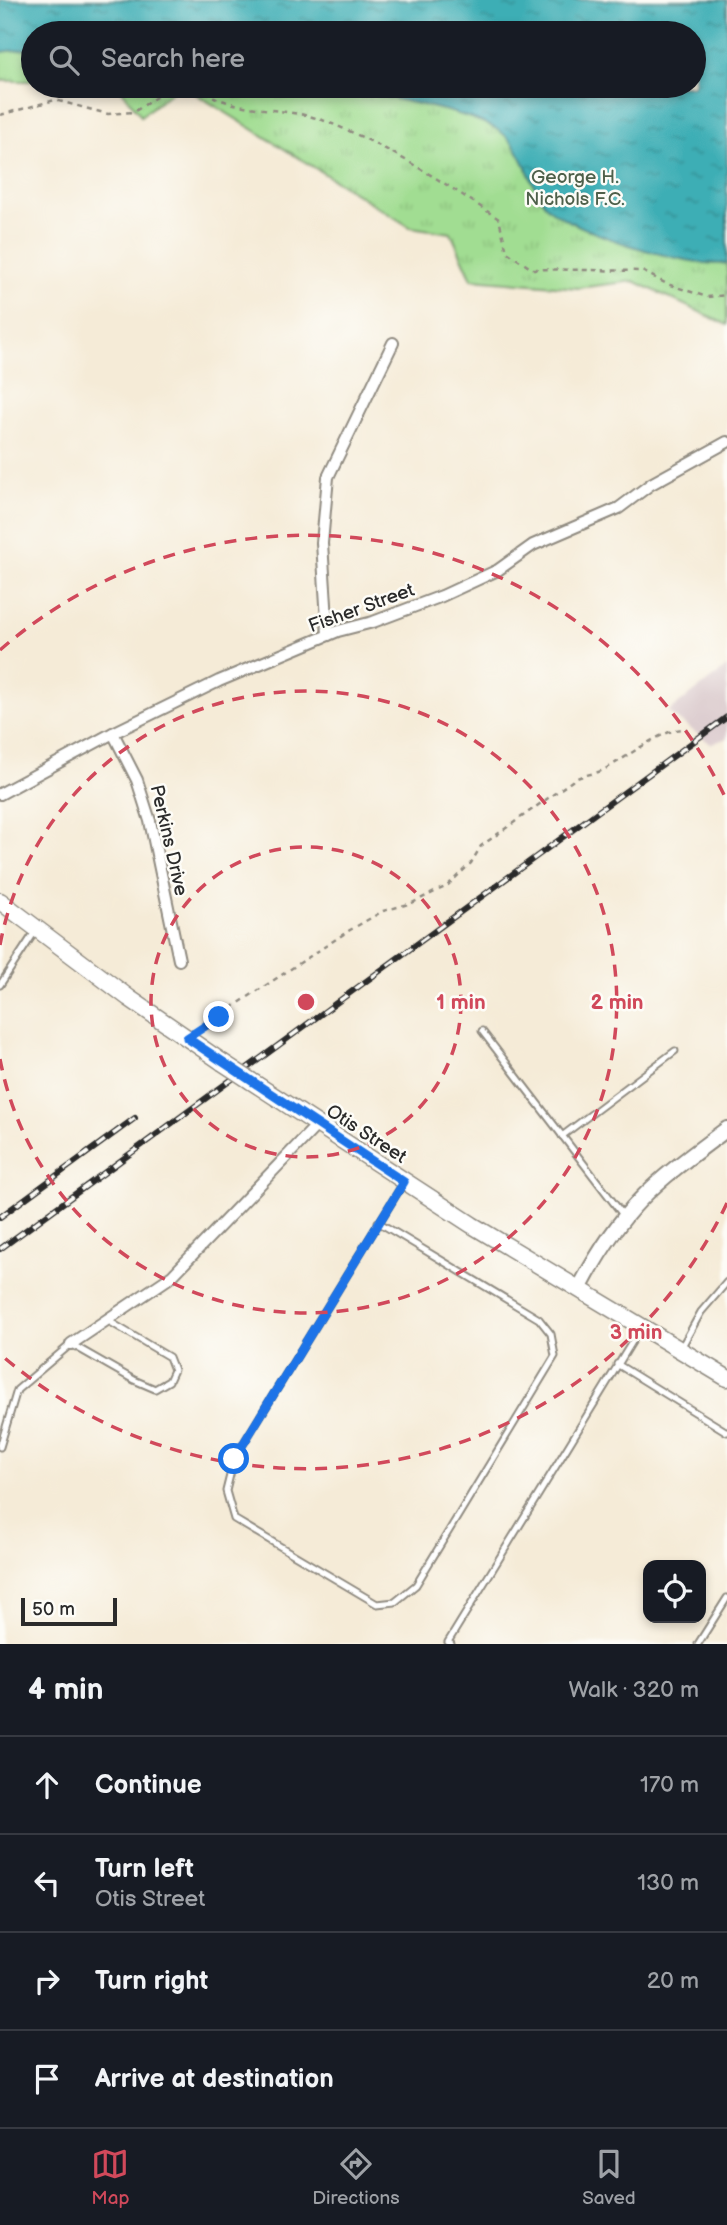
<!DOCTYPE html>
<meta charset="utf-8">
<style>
body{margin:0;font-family:"Balsamiq Sans",sans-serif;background:#242831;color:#f1f3f6}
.controls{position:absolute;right:21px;bottom:21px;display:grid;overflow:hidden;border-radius:14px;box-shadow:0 4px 10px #0003}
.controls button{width:63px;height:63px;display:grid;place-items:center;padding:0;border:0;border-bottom:2px solid #363941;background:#171b24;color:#f1f3f6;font:35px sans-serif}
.scale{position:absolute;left:21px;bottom:18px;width:96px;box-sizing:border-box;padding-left:7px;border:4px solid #2b2b2b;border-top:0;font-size:19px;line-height:24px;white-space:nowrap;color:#2b2b2b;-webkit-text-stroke:5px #fdfcf7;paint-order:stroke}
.stop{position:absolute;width:21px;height:21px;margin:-16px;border:5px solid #1a73e8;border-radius:50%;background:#fff}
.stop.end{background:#1a73e8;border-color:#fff;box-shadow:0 2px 7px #0008}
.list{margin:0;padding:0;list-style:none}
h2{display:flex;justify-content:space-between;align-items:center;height:91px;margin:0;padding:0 28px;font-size:30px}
h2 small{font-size:23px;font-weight:400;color:#9ea1a6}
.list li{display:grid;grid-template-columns:46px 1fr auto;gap:21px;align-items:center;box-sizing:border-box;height:98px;padding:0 28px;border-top:2px solid #363941}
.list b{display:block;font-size:26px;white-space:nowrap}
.list p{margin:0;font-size:23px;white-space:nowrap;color:#9ea1a6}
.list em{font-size:23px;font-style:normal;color:#9ea1a6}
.icon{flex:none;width:38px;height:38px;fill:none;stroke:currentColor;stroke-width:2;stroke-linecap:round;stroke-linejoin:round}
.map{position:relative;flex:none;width:727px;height:1644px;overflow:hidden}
.search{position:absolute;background:#171b24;box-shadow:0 4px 10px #0003;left:21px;right:21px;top:21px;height:77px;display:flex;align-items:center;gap:18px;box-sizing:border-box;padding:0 24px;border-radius:38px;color:#9ea1a6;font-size:26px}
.sheet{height:483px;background:#171b24}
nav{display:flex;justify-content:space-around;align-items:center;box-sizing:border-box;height:98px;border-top:2px solid #363941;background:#171b24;font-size:19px;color:#9ea1a6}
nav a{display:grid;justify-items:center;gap:4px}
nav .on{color:#d1495b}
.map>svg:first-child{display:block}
</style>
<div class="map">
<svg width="727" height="1644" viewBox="0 0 727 1644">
<defs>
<pattern id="park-tufts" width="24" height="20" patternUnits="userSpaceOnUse" patternTransform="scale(1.75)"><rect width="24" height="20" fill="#a1dd92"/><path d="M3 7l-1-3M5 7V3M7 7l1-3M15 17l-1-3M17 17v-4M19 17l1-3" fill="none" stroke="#8bbe7e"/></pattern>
<pattern id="water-ripples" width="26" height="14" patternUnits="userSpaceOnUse" patternTransform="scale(1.75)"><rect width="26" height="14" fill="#3daeb5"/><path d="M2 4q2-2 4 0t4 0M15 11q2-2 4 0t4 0" fill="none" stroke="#338e93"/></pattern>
</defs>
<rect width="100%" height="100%" fill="#fdfcf7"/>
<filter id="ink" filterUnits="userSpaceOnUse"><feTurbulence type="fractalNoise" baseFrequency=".0143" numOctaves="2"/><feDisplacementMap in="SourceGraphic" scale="14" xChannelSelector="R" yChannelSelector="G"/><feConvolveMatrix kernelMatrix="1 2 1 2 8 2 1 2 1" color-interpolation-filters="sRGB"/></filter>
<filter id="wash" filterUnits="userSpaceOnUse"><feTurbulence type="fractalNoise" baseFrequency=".00686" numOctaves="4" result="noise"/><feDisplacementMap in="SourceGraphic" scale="28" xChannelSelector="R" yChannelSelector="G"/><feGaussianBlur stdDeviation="1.57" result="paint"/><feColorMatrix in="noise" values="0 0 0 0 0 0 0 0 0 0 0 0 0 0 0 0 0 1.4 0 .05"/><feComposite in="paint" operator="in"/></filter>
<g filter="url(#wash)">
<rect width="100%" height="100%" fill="#f5ebd7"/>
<polygon fill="#d2bec2" points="727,667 727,738 711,744 668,712"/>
<g fill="url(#park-tufts)" stroke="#66845e" stroke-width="2">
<polygon points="0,0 727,0 727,325 634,281 578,288 472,279 451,233 410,227 183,86 694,86 694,33 33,33 33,81 0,81"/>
<polygon points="119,86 179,86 141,116"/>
</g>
<path fill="url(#water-ripples)" stroke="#346c70" stroke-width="2" d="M0,0H727V263C695,270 561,229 543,202C528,179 523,146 498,130C461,108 373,96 328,86H694V33H33V48L0,52Z"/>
</g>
<g filter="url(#ink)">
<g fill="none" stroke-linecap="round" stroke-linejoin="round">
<defs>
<g id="service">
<polyline points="0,985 36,930"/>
<polyline points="482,1031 623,1215"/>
<polyline points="562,1136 675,1051"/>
<polyline points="378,1222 539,1319 551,1334 555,1356 416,1585 395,1602 377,1604 234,1519 226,1491 234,1459 404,1182"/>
<polyline points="681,1348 701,1312 727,1282"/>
<polyline points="617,1364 727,1432"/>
<polyline points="0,1447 17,1390 71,1344 134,1380 155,1389 169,1381 174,1370 169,1357 107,1320"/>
<polyline points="451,1644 448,1642 640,1329"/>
<polyline points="698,1644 727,1598"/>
</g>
<g id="minor">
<polyline points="328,635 322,543 328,477 393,343"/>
<polyline points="113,733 137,780 150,821 179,960"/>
<polyline points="0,794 113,733 219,681 338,631 373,622 442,596 498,570 533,545 619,508 651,484 727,442"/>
<polyline points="71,1344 172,1276 316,1126"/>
</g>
<path id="tertiary" d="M579,1289C623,1205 653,1184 727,1129"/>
<g id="secondary">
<polyline points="0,901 129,998 222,1062"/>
<polyline points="251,1081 472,1225 727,1378"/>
</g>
</defs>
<use href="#service" stroke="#908b81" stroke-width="9"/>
<use href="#minor" stroke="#908b81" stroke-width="14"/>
<use href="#tertiary" stroke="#908b81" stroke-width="18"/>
<use href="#secondary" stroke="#908b81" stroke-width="19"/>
<g stroke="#908b81" stroke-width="2.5" stroke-dasharray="5 5" stroke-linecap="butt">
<path d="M196,86C203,90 211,96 219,99C251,112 291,108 325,121C385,144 445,183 499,219L507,252L532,269L642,271L667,284L707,297L727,295"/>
<polyline points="0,115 55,100 108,114 134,112 172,86"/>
<path d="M198,1030L350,930L383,911L412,903L447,886L471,863L481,846L572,781C582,774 593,775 603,770C626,759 663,727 687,729"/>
</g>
<use href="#service" stroke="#fff" stroke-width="5"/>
<use href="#minor" stroke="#fff" stroke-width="10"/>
<use href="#tertiary" stroke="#fff" stroke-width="14"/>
<use href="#secondary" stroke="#fff" stroke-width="16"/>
<defs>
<g id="rail">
<polyline points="0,1217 135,1118"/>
<polyline points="0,1249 727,717"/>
</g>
</defs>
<use href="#rail" stroke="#2b2b2b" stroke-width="6"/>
<use href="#rail" stroke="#fdfcf7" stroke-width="3.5" stroke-dasharray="10" stroke-linecap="butt"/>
<defs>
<polyline id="secondary-bridge" points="222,1062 251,1081"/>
</defs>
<use href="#secondary-bridge" stroke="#908b81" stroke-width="19" stroke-linecap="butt"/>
<use href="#secondary-bridge" stroke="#fff" stroke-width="16"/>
</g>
</g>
<g fill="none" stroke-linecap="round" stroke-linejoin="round" filter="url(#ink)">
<polyline stroke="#1a73e8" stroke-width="9" points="219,1017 187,1038 404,1182 234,1459"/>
</g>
<g fill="none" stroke="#d1495b" stroke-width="3.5" stroke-dasharray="12 9">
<circle cx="306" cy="1002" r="155"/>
<path d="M0 945A311 311 0 1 1 0 1059"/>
<path d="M727 1203A466 466 0 0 1 0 1354M0 650A466 466 0 0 1 727 801"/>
</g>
<g text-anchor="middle" stroke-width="5" stroke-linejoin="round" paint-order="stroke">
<g font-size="19" fill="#4e604a" stroke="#fdfcf7">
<text x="575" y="183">George H.<tspan x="575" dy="22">Nichols F.C.</tspan></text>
</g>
<g font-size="19" fill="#2b2b2b" stroke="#fdfcf7">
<text transform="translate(361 607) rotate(-20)" y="7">Fisher Street</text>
<text transform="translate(170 840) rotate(77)" y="7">Perkins Drive</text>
<text transform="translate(367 1133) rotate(33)" y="7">Otis Street</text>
</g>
</g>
<circle cx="306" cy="1002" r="10" fill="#d1495b" stroke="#fdfcf7" stroke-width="3.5"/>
<g font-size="21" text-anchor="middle" font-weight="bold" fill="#d1495b" stroke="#fdfcf7" stroke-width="5" stroke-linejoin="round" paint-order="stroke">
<text x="461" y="1009">1 min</text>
<text x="617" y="1009">2 min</text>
<text x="636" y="1339">3 min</text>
</g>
</svg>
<div class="controls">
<button><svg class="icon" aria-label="locate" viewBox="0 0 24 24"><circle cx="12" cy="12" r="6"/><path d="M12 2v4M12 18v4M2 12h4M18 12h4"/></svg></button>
</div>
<div class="scale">50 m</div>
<div class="stop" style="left:234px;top:1459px"></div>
<div class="stop end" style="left:219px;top:1017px"></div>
<div class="search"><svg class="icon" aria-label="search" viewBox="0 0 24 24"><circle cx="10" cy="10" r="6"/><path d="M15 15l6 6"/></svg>Search here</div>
</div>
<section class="sheet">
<h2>4 min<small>Walk · 320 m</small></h2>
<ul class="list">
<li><svg class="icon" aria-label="ahead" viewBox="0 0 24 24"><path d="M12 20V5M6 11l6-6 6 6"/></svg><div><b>Continue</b></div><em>170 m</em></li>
<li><svg class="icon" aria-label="left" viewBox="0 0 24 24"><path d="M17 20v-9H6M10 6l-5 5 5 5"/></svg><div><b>Turn left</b><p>Otis Street</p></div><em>130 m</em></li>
<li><svg class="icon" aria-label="right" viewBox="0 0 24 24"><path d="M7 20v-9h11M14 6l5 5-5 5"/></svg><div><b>Turn right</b></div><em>20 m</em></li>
<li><svg class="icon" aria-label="arrive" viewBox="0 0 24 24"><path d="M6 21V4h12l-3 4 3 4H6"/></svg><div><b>Arrive at destination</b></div></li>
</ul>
</section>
<nav>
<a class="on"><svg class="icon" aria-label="map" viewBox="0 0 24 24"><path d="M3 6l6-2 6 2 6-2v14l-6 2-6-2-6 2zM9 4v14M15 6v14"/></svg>Map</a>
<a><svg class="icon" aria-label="directions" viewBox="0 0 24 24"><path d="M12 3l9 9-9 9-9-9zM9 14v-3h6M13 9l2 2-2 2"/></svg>Directions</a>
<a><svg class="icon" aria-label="saved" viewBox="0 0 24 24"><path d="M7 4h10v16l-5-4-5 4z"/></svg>Saved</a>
</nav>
